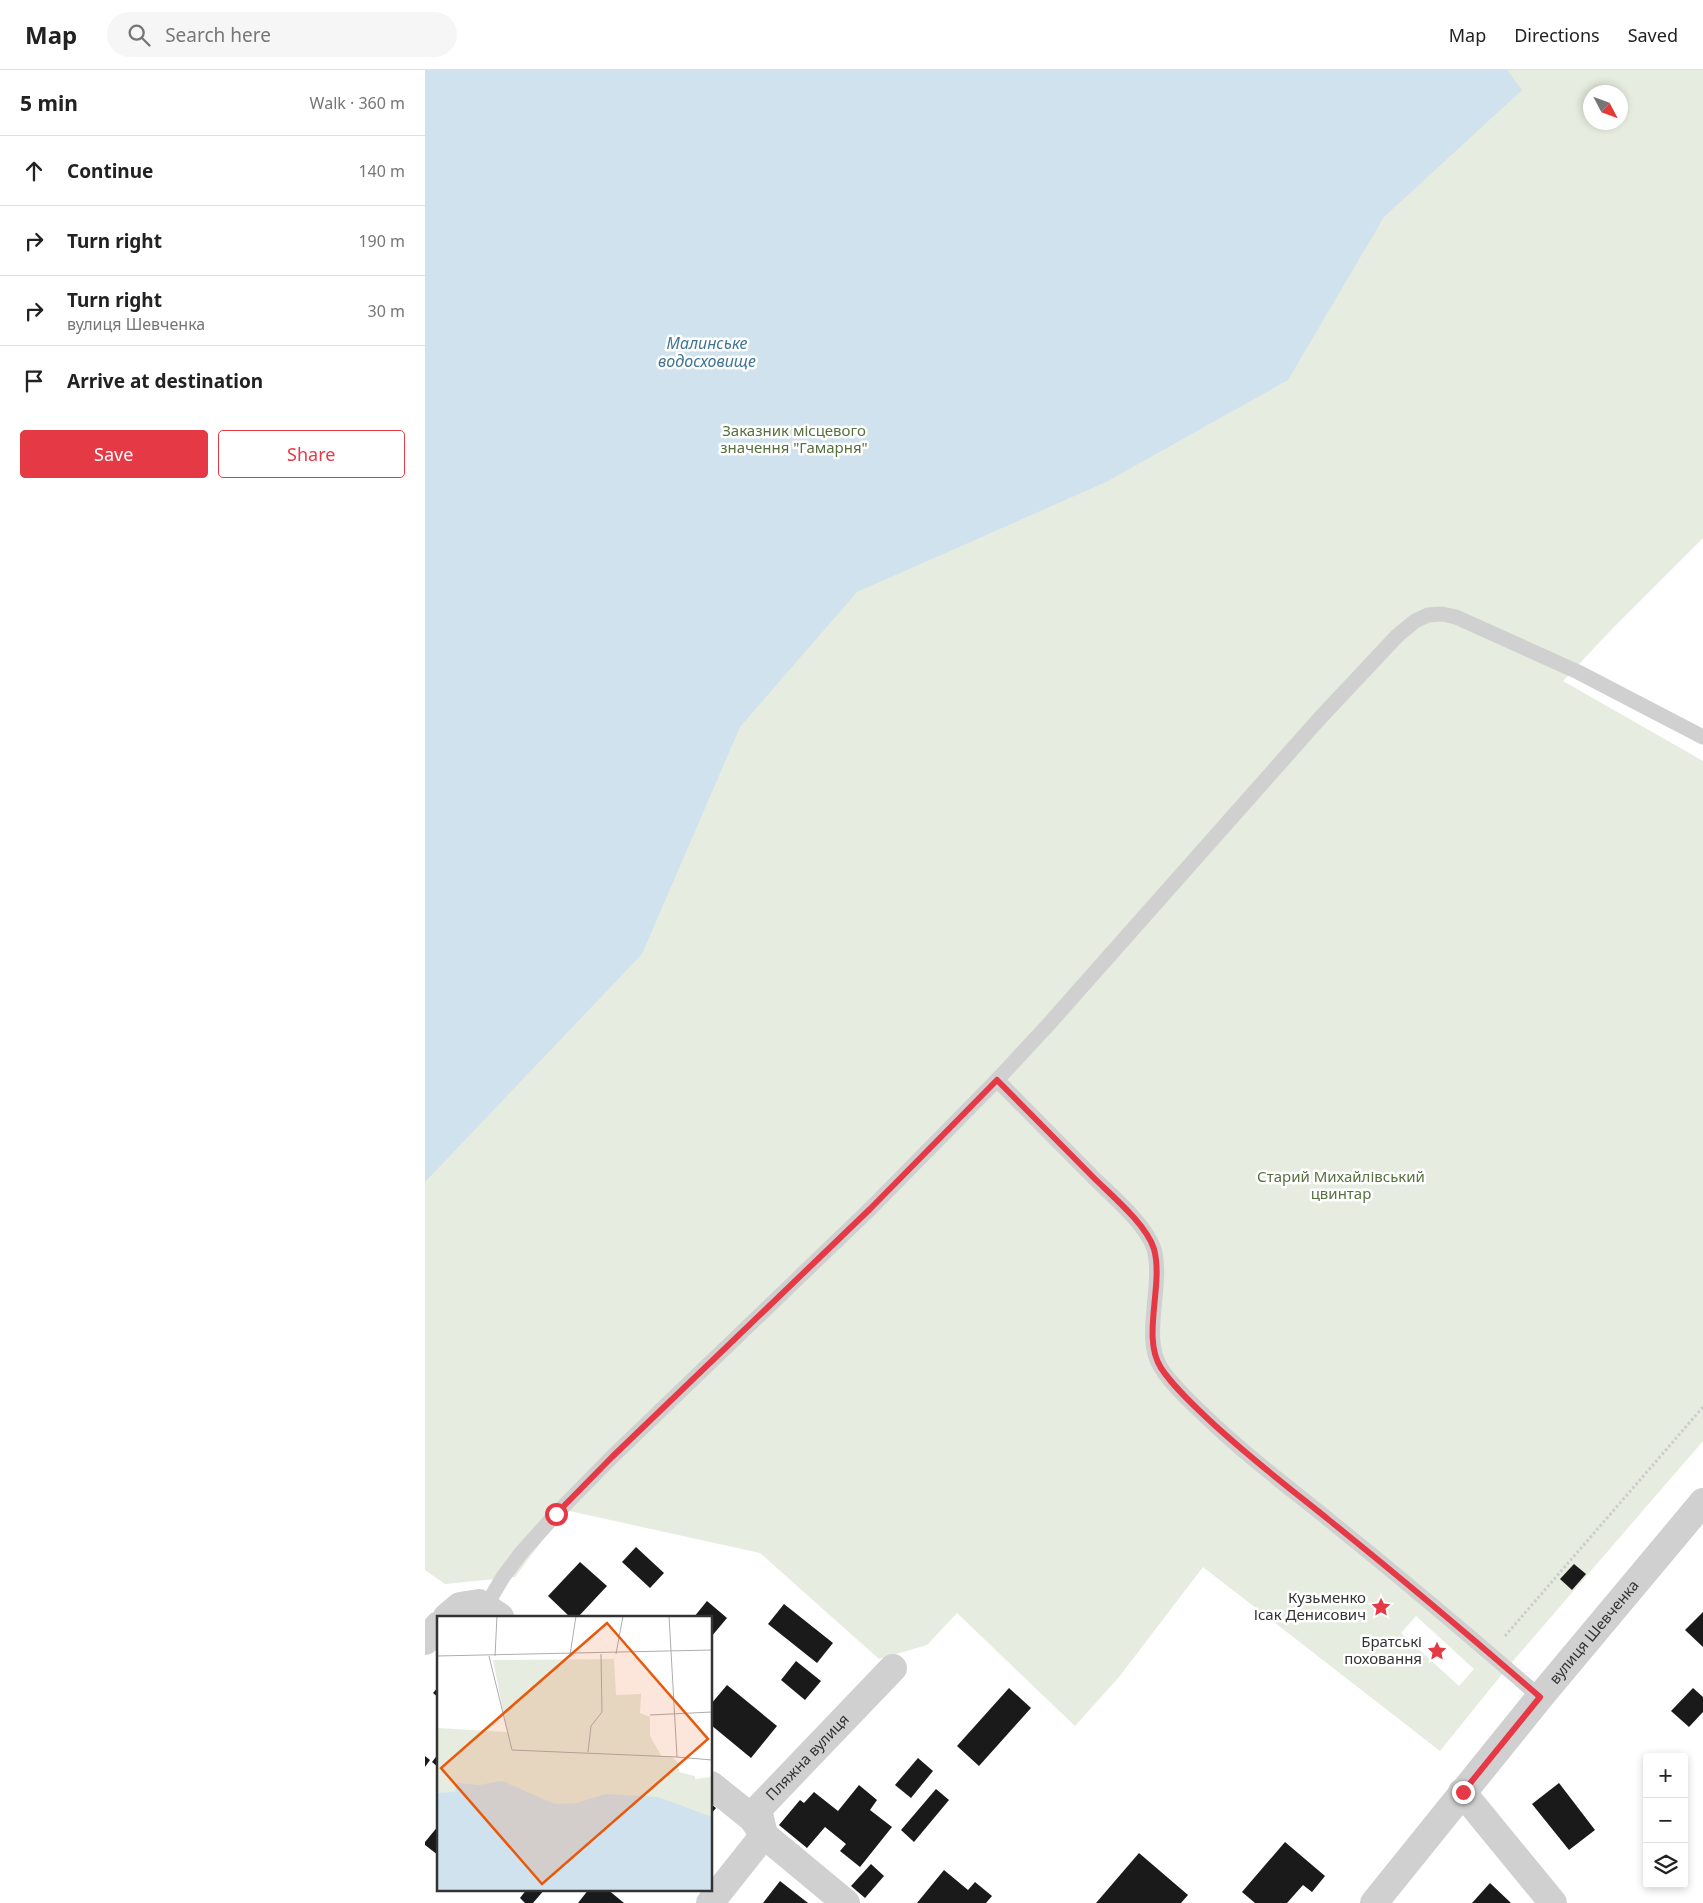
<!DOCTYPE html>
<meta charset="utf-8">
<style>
body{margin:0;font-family:"Noto Sans",sans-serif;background:#f6f6f6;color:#222}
.controls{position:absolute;right:15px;bottom:15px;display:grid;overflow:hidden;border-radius:5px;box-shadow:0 2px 8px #0003}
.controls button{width:45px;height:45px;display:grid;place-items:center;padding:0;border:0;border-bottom:1px solid #e0e0e0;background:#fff;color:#222;font:25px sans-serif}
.compass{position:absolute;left:1158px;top:15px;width:45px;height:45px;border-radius:50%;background:#fff;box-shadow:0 2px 8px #0003;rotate:131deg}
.stop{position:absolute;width:15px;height:15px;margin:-11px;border:4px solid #e63946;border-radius:50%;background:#fff}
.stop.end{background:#e63946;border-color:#fff;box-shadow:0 1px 5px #0008}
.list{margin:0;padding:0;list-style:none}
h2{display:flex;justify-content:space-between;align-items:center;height:65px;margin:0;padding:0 20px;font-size:21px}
h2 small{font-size:16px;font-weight:400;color:#767676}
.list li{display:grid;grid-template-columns:32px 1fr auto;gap:15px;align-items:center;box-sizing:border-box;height:70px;padding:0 20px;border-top:1px solid #e0e0e0}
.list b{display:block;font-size:19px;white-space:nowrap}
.list p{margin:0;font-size:16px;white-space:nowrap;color:#767676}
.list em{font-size:16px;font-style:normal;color:#767676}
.actions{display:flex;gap:10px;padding:15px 20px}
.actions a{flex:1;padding:11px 0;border:1px solid #e63946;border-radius:5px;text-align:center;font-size:18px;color:#e63946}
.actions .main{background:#e63946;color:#fff}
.icon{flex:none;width:28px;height:28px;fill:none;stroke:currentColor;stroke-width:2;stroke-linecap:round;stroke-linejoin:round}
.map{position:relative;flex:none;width:1278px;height:1833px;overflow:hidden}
header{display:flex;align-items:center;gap:30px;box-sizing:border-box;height:70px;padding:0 25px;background:#fff;border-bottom:1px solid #e0e0e0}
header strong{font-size:24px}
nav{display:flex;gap:28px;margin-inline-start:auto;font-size:18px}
.search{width:350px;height:45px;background:#f6f6f6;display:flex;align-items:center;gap:12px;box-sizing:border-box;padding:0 18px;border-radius:28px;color:#767676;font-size:19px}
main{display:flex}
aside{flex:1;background:#fff}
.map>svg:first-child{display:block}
</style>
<header>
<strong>Map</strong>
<div class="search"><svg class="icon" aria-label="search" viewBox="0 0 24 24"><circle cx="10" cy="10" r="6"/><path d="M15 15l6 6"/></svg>Search here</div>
<nav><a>Map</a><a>Directions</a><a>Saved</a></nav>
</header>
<main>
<aside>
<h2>5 min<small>Walk · 360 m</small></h2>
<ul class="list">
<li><svg class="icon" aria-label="ahead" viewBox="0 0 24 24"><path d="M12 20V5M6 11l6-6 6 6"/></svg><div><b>Continue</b></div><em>140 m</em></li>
<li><svg class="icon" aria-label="right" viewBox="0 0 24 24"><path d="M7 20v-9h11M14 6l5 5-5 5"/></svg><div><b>Turn right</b></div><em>190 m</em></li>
<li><svg class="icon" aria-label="right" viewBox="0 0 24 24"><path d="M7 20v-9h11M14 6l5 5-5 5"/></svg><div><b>Turn right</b><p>вулиця Шевченка</p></div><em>30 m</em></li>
<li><svg class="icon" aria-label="arrive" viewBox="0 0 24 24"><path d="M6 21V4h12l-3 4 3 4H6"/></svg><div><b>Arrive at destination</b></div></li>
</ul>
<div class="actions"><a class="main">Save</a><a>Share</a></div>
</aside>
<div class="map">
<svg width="1278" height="1833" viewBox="0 0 1278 1833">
<rect width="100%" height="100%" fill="#fff"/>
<path fill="#e6ecdf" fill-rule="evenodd" d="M0,0H1278V468L1189,557L1138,611L1278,691V1371L1082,1598L1015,1681L778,1497L694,1607L650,1656L532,1543L502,1575L454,1589L335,1483L140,1440L90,1507L20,1514L0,1500ZM1166,22H1196V52H1166ZM991,1546L1049,1599L1034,1616L976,1563Z"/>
<polygon fill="#cfe2ee" points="0,0 1082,0 1097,20 959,147 863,310 681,412 432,522 315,657 217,884 0,1112"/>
<g fill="#1a1a1a">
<polygon points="211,1477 239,1503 225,1518 197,1492"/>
<polygon points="155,1492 182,1516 153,1547 145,1547 123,1526"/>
<polygon points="1149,1494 1161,1504 1147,1520 1135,1509"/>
<polygon points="282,1531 302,1548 286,1567 286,1547 269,1547"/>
<polygon points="359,1534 408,1573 392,1593 343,1554"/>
<polygon points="1278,1542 1278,1577 1260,1560"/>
<polygon points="371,1591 396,1611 380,1630 356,1610"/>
<polygon points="302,1615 352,1656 326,1688 286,1655 286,1634"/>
<polygon points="14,1616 14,1628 8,1623"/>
<polygon points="584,1618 606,1638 554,1696 532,1676"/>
<polygon points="1268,1618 1278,1627 1278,1642 1264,1657 1246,1641"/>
<polygon points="14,1683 14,1698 7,1692"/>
<polygon points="0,1686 5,1690 0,1697"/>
<polygon points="493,1688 508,1701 486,1728 470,1715"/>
<polygon points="1134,1713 1170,1760 1144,1780 1107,1734"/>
<polygon points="434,1715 452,1730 445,1740 467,1757 435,1797 415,1781 421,1774 400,1757 382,1778 354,1755 375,1730 379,1733 389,1722 413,1741"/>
<polygon points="511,1719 524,1730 489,1772 476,1760"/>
<polygon points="286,1734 291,1738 286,1744"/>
<polygon points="14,1755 14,1784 13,1785 0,1775 0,1772"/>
<polygon points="860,1772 900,1806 887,1822 878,1815 862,1833 830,1833 817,1822"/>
<polygon points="714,1783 763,1825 756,1833 671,1833"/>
<polygon points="446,1794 459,1806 440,1828 426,1816"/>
<polygon points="519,1800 543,1820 550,1812 567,1826 561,1833 492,1833"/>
<polygon points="355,1811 383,1833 338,1833"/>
<polygon points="1065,1813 1086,1833 1047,1833"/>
<polygon points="102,1819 120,1819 108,1833 100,1833 95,1828"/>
<polygon points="164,1819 182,1819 199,1833 153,1833"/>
</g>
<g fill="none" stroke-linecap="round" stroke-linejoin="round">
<polyline stroke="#cdcdcd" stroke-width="3" stroke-dasharray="2.5 2.5" stroke-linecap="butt" points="1080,1566 1278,1337"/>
<g stroke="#d0d0d0" stroke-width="15">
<path d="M572,1010C604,1042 636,1075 668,1107C687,1126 721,1154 729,1179C739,1215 716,1268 736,1298C747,1315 764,1331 779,1345C818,1383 862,1416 904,1450C976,1508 1046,1567 1115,1627"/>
<polyline points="61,1536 78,1507 96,1483 131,1444 187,1387 445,1139 572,1010 623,955 895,648 972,566 990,551 1003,545 1017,544 1031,547 1153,602 1278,667"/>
</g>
<g stroke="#d0d0d0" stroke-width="28">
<polyline points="22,1547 35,1536 54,1533 75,1547"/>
<polyline points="0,1571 14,1555"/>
<polyline points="286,1715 327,1748 339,1765 421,1833"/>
<polyline points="1037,1722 1128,1833"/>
<path id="s1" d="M285,1833L339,1765L333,1739L468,1598"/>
<path id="s2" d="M949,1833L1115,1627L1278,1432"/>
</g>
</g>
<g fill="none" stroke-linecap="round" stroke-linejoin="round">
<path stroke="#e63946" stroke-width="6" d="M131,1444L187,1387L445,1139L572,1010C604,1042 636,1075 668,1107C687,1126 721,1154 729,1179C739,1215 716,1267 736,1298C748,1316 766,1333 782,1348C821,1385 863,1417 904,1450C976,1508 1046,1567 1115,1627L1038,1722"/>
</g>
<defs>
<symbol id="sight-bare" viewBox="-9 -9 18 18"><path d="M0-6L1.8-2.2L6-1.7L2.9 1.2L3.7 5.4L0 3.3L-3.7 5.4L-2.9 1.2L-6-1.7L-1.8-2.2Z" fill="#e63946" stroke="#fff" stroke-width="2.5" paint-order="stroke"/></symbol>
</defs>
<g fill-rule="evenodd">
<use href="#sight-bare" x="942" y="1523" width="28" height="28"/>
<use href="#sight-bare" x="998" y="1567" width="28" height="28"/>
</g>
<g text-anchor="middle" stroke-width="5" stroke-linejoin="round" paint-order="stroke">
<g font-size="15" fill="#56703f" stroke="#fff">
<text x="369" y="366">Заказник місцевого<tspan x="369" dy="17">значення "Гамарня"</tspan></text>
<text x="916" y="1112">Старий Михайлівський<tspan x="916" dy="17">цвинтар</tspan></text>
</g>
<g font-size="15" fill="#333" stroke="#fff" text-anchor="end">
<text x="941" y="1533">Кузьменко<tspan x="941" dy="17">Ісак Денисович</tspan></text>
<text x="997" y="1577">Братські<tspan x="997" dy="17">поховання</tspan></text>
</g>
<g font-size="15" fill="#333" stroke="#fff">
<text dy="5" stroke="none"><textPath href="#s2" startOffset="349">вулиця Шевченка</textPath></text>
<text dy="5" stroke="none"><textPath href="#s1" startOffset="185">Пляжна вулиця</textPath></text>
</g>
<g font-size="16" font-style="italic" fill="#3f7597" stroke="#fff">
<text x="282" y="279">Малинське<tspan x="282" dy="18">водосховище</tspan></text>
</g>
</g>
<g transform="translate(12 1546)">
<rect width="275" height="275" fill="#fff"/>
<path d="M177,43L179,79L204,78L203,97L213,101V120L225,141H235L241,147L242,156L258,160V163L273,161L275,155V275H0V112L70,116L56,44Z" fill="#e6ecdf"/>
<path d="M65,165L118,188L140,187L168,178L221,181L275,201V275H0V177L18,176L20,167L42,169Z" fill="#cfe2ee"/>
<path fill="none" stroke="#adadad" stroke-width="1" d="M232,0L240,141M179,38L186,0M133,39L139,0M0,40L275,34M52,40L75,134L240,141M58,40L60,0M213,99L275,96M151,136L154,110L165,96L164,38M240,141L275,144"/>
<path fill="#e8590c" fill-opacity="0.15" stroke="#e8590c" stroke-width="2.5" d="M170,7L271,123L105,268L4,152Z"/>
<rect width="275" height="275" fill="none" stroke="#333" stroke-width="2.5"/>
</g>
</svg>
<div class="controls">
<button>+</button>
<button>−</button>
<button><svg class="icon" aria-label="layers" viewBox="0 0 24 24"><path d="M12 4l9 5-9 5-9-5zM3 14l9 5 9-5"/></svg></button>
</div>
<svg class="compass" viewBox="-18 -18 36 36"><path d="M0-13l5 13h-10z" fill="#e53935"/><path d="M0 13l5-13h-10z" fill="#767676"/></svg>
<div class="stop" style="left:131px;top:1444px"></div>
<div class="stop end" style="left:1038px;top:1722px"></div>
</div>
</main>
